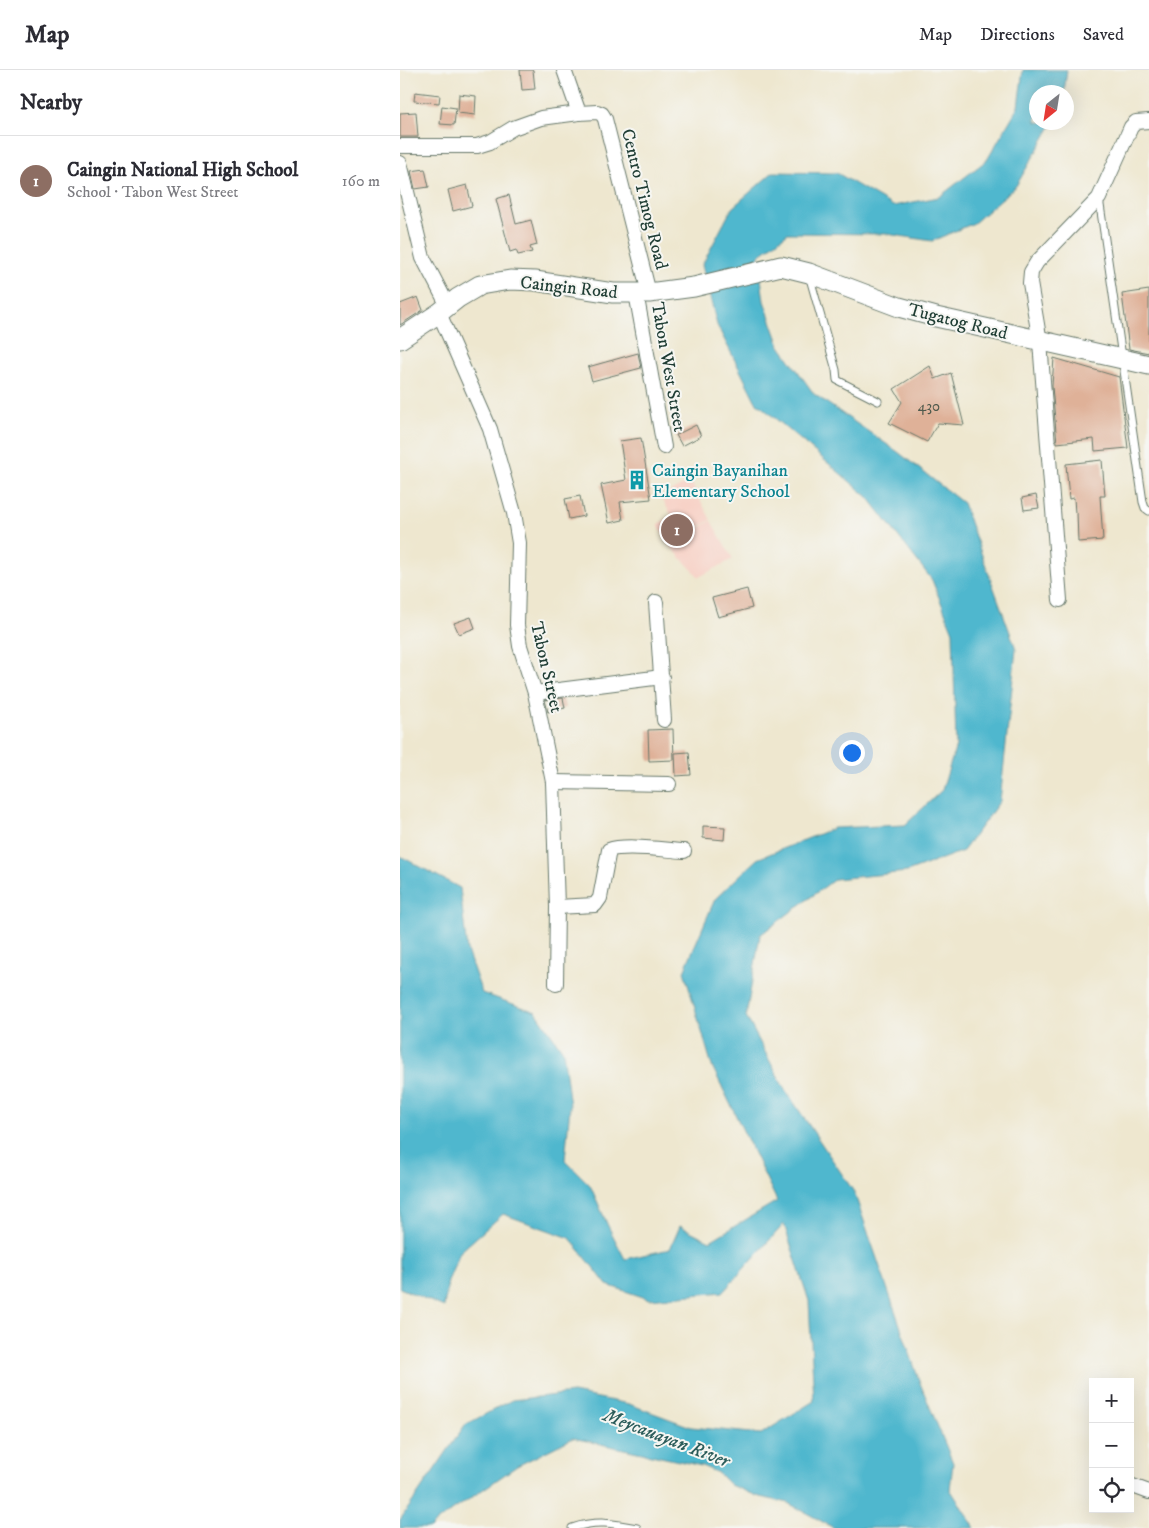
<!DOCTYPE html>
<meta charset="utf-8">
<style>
body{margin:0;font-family:"IM FELL DW Pica",serif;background:#f7f7f7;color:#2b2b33}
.controls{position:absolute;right:15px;bottom:15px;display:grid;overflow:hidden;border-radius:0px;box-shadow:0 5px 20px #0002}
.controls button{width:45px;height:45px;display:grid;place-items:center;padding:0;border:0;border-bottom:1px solid #e1e1e2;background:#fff;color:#2b2b33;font:25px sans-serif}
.compass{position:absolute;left:629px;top:15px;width:45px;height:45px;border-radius:50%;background:#fff;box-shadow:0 5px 20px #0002;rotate:210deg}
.you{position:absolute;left:451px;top:682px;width:18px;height:18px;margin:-12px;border:4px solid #fff;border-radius:50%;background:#1a73e8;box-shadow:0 0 0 8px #1a73e833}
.badge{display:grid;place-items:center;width:32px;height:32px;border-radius:50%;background:#2563eb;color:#fff;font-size:16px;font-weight:700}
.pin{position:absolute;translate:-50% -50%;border:2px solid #fff;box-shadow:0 1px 5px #0006}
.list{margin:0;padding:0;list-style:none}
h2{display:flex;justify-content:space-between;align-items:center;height:65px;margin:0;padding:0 20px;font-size:21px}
h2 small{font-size:16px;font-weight:400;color:#7c7c81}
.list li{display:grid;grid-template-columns:32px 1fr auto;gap:15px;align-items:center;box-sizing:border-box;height:90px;padding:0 20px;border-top:1px solid #e1e1e2}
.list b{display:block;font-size:19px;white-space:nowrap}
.list p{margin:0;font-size:16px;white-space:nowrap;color:#7c7c81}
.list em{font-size:16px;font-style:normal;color:#7c7c81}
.icon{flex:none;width:28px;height:28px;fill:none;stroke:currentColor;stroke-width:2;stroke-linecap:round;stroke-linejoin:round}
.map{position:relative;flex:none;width:749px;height:1458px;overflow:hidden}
header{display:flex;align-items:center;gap:30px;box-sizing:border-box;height:70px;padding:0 25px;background:#fff;border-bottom:1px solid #e1e1e2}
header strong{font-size:24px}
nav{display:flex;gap:28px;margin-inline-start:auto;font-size:18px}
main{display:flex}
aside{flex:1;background:#fff}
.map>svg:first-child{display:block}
</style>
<header>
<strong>Map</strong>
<nav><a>Map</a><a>Directions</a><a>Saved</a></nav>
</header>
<main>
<aside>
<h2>Nearby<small></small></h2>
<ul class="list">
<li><span class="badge" style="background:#8d6e63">1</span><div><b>Caingin National High School</b><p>School · Tabon West Street</p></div><em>160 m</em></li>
</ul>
</aside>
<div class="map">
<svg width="749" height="1458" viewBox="0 0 749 1458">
<rect width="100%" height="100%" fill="#f6f6f2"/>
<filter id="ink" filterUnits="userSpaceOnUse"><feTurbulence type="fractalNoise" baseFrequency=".02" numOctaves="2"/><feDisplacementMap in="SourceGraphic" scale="10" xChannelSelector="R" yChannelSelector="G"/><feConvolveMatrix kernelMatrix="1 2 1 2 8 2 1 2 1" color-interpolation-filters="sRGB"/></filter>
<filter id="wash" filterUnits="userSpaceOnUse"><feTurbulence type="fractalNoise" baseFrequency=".0096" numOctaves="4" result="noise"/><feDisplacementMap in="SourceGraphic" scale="20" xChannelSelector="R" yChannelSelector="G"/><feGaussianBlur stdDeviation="1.12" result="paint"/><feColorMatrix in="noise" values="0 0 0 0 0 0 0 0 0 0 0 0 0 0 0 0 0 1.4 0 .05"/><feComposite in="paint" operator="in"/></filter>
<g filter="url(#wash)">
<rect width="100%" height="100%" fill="#eee7cf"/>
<polygon fill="#f7d1c6" points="290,411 311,450 284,465 297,487 285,466 311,451 333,489 299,507 269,475 258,454 272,446 261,427"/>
<polygon fill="#50b7ce" stroke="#387a81" points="623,0 667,0 664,22 636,22 636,52 653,53 616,116 574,153 532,171 487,164 388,163 358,186 364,231 380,276 414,324 498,382 563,433 616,579 600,731 563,781 507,802 435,809 360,865 346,946 384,1018 454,1122 520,1313 553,1393 550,1419 575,1458 434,1458 388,1433 360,1427 330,1415 318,1403 302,1396 173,1368 117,1396 36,1452 31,1458 0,1458 0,1450 65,1355 112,1330 173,1323 229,1334 291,1357 361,1364 414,1331 409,1231 384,1154 323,1222 249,1229 207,1215 170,1168 103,1144 60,1182 48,1211 44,1237 0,1218 0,786 60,818 67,881 82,923 136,942 163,981 170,1036 165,1090 190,1115 208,1156 225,1189 270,1179 280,1156 310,1171 377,1131 312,996 284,901 315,829 357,789 434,758 505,755 542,720 556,676 553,562 532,510 468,427 356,332 317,255 302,195 332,138 373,102 437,103 493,136 539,127 587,90 618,37"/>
<g id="blocks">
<g fill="#dfb198">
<polygon points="120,0 133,0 135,19 122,20"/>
<polygon points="15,22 40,25 39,33 14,31"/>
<polygon points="59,24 76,26 75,45 58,43"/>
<polygon points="42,36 56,38 54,55 40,54"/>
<polygon points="16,42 18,67 0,67 0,43"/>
<polygon points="25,99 29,117 15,119 11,101"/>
<polygon points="67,115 72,136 53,141 48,120"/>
<polygon points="109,125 116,154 131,150 137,175 130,177 132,182 118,185 116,180 110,182 96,129"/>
<polygon points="749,220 749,283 729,279 722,224"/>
<polygon points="18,227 23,240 0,255 0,234"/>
<polygon points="238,283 241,298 192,311 188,297"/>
<polygon points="654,288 719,307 728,378 695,381 694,369 657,373 652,316"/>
<polygon points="530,296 535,309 551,303 564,355 538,353 527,372 489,353 502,332 494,319"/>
<polygon points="296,355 301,366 282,376 276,365"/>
<polygon points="241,368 251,429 220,432 223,450 209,453 201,415 226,410 220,371"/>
<polygon points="702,390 705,426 700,426 703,470 678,472 677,442 675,443 674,428 669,429 666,394"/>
<polygon points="636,425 639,438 624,440 622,428"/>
<polygon points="180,426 184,446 169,449 165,429"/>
<polygon points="347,519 352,538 318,547 312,528"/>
<polygon points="71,547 75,558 59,564 54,553"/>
<polygon points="163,628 165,638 148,642 145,630"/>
<polygon points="273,659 274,690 249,691 248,660"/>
<polygon points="289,682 291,705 276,706 275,683"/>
<polygon points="303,756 325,757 324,770 303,768"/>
</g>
</g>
</g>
<g filter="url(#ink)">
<use href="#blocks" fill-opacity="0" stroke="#67786a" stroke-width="1"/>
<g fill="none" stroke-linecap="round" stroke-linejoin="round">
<defs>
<g id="lane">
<polyline points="699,128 743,432 745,438 749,441"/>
<polyline points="409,205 436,300 437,310 478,331"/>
<path d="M172,1458C196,1450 213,1453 237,1458"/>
</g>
<g id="street">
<polyline points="164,0 179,43"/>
<polyline points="0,76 77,76 90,72 113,58 141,48 179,43 197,42 202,44 205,49 249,223"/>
<polyline points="0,93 23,188 48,236"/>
<polyline points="236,223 264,377"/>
<polyline points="39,243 90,359 114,443 119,473 117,555 120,576 135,623 153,712 157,837 156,914"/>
<polyline points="660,530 640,272 630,213 631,202 637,192 699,128 731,57 736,52 749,51"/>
<polyline points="256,532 264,650"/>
<polyline points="135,623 262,607"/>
<polyline points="153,712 269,714"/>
<path d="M157,837L195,835L200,828L209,780C225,774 265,780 284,781"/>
<polyline points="730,1415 749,1422"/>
</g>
<polyline id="secondary" points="0,269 39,243 58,228 80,215 110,210 135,211 213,223 249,223 294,217 381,196 409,203 499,237 536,247 749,295"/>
</defs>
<use href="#lane" stroke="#67786a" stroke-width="9"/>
<use href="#street" stroke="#67786a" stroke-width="16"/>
<use href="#secondary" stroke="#67786a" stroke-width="21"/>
<use href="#lane" stroke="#fff" stroke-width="7"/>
<use href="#street" stroke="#fff" stroke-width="14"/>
<use href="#secondary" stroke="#fff" stroke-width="19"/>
</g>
</g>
<defs>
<symbol id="building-bare" viewBox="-9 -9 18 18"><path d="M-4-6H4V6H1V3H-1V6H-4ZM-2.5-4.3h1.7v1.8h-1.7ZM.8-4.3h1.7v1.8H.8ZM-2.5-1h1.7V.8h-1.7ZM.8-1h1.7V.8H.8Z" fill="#0f9aa8" stroke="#f6f6f2" stroke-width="2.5" paint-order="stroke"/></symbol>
</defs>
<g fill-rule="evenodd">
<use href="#building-bare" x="223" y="396" width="28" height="28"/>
</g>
<g text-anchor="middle" stroke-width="4" stroke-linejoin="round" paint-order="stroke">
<g font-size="15" fill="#4f5a4d">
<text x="529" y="341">430</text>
</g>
<g font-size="18" fill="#1f3d34" stroke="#f6f6f2">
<text transform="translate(245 129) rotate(76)" y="6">Centro Timog Road</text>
<text transform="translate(169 217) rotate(6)" y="6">Caingin Road</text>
<text transform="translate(558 251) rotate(14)" y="6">Tugatog Road</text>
<text transform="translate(269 297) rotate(80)" y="6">Tabon West Street</text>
<text transform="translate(147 597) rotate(77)" y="6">Tabon Street</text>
</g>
<g font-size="18" fill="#0d838f" stroke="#f6f6f2" text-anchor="start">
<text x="252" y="406">Caingin Bayanihan<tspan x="252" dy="21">Elementary School</tspan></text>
</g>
<g font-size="19" font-style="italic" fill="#2b5c5a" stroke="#f6f6f2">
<text transform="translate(267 1367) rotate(21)" y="7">Meycauayan River</text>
</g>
</g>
</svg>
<div class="controls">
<button>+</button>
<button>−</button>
<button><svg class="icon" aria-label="locate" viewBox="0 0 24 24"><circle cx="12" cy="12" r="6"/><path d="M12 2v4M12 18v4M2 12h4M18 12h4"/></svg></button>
</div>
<svg class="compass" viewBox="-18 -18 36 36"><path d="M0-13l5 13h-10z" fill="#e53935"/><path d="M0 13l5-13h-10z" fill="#7c7c81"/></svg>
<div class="you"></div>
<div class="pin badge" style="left:277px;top:460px;background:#8d6e63">1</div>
</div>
</main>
